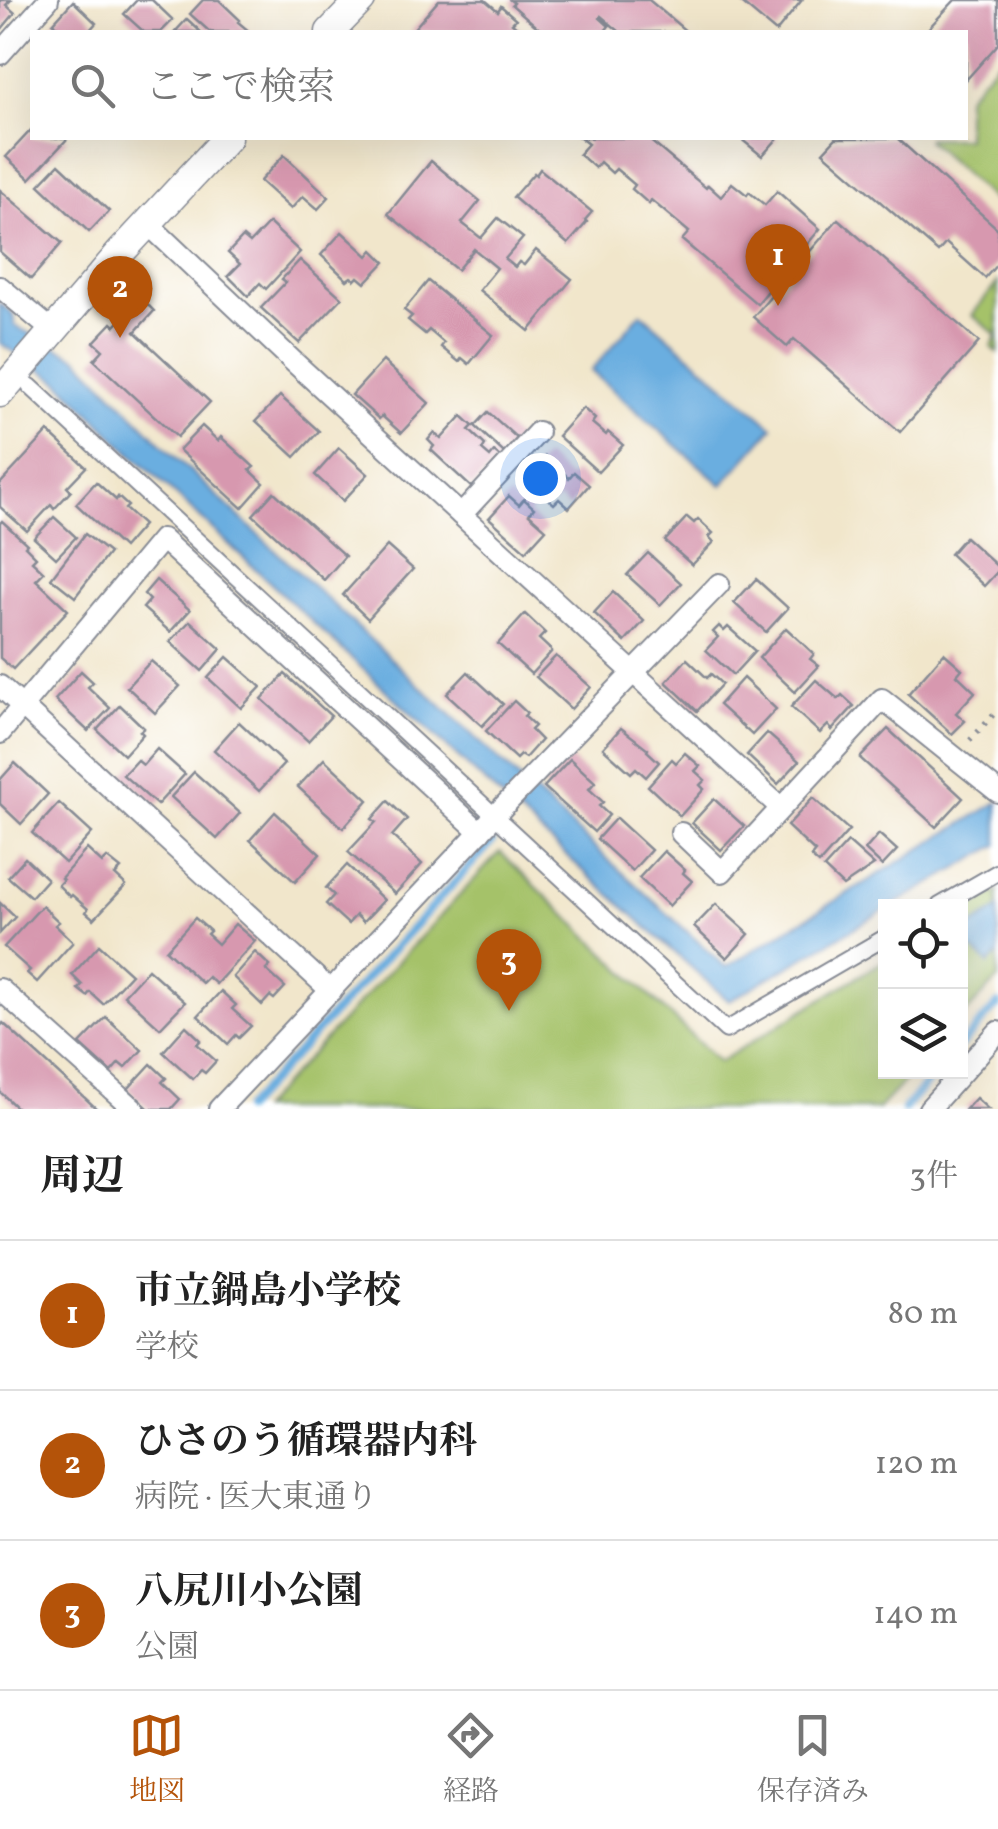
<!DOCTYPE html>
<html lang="ja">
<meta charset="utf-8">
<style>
body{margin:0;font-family:Vollkorn,"Noto Serif JP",serif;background:#f2f2f2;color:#222}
.controls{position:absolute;right:30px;bottom:30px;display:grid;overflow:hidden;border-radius:0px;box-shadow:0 10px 40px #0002}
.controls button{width:90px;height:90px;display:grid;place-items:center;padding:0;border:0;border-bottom:2px solid #e0e0e0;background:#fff;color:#222;font:50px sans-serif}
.you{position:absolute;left:540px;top:478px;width:35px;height:35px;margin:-25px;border:8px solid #fff;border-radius:50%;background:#1a73e8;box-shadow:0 0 0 15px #1a73e833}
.badge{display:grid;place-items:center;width:65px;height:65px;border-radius:50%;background:#b45309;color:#fff;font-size:32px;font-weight:700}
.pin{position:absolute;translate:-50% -82px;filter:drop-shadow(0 2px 5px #0008)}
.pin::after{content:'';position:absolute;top:52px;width:35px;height:30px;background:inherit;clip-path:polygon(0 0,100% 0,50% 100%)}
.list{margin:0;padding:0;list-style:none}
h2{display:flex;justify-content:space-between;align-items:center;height:130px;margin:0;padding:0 40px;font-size:42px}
h2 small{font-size:32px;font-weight:400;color:#767676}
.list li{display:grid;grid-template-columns:65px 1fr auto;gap:30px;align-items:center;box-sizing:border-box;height:150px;padding:0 40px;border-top:2px solid #e0e0e0}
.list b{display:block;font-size:38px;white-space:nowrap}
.list p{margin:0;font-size:32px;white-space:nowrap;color:#767676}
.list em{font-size:32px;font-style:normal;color:#767676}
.icon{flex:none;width:55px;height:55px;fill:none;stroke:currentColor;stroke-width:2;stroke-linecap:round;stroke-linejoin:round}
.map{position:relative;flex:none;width:998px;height:1109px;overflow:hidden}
.search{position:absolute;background:#fff;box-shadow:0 10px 40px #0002;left:30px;right:30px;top:30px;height:110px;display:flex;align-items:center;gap:25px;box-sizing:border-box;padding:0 35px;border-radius:0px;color:#767676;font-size:38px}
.sheet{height:580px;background:#fff}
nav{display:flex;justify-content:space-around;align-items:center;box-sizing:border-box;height:140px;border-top:2px solid #e0e0e0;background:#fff;font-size:28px;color:#767676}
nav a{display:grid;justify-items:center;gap:5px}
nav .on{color:#b45309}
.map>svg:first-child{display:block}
</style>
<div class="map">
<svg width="998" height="1109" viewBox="0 0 998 1109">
<rect width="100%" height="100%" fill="#fff"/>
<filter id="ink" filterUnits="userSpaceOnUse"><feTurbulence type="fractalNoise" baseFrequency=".01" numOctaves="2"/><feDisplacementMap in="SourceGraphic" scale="20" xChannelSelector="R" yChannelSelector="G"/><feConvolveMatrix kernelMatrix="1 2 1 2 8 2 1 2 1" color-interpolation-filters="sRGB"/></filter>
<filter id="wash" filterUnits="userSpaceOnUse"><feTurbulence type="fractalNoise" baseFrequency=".0048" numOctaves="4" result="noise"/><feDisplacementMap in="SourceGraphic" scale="40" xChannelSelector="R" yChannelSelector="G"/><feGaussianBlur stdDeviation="2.25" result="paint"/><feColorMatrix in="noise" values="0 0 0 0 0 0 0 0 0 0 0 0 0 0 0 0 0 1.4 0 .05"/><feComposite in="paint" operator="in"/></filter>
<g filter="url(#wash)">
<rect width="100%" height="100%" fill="#f1e6cb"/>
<g fill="#a5c269" stroke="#607864" stroke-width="2.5">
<polygon points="998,60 998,205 927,140 929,138 966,138 966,97"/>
<polygon points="998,282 998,353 991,347 997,335 972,315"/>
<polygon points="500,852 719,1062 885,960 886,1072 913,1072 878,1109 260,1109"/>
<polygon points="998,891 998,979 961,1019 960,914"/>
</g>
<g fill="#6baee0" stroke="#436e9f" stroke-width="2.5">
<polygon points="0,303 13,315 15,326 78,358 171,453 514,774 726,967 998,802 998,845 892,906 886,906 885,910 729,1001 490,787 119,442 60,382 0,343"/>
<polygon points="641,313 773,427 722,485 591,371"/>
<polygon points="998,909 998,954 989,964 961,939 961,934"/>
</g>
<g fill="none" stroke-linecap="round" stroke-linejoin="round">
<g stroke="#6baee0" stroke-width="8">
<polyline points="960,1046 998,1004"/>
<polyline points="245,1109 492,842"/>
<polyline points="904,1109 937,1072"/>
</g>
</g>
<g id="blocks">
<g fill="#d798af">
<polygon points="0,0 11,0 6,5 15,13 0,31"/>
<polygon points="137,0 152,0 173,20 161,32 144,32 124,14"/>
<polygon points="203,0 219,0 240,20 238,22 250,32 210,32 190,14"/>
<polygon points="439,0 485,0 498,11 501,6 516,19 512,23 523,32 411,32"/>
<polygon points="510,0 649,0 687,32 620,32 601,16 600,18 609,26 604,32 543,32 512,5 514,3"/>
<polygon points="738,0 802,0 776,32"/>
<polygon points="955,0 998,0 998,44 966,80 966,32 925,32"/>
<polygon points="73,1 96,23 88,32 63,32 53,23"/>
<polygon points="187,19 201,32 175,32"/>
<polygon points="32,129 32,138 68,138 30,179 6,157"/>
<polygon points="580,138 647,138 706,188 708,185 721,197 732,183 747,195 749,192 765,205 777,191 820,229 757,304 682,240 689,232 651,200 649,204 632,189 635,185 616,169 612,173 600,162 595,168 579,154 588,144"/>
<polygon points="740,138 778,138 762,156"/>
<polygon points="836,138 897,138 998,229 998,263 985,278 946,243 938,252 823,152"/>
<polygon points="284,155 329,197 318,209 303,196 291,209 260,181"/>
<polygon points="431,161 480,201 462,223 481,238 498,218 523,238 505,259 515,267 519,262 524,265 536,250 572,279 529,331 479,290 497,268 474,249 457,270 388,214"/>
<polygon points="59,164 109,211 89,232 39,185"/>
<polygon points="540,169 592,212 585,220 587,222 568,244 513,197 534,173 536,175"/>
<polygon points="0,190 62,243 31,279 0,252"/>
<polygon points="838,219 979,342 900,432 794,339 787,347 753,317"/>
<polygon points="269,223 300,252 266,289 260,283 248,296 228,276 240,264 228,253 243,237 250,243"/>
<polygon points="342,232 368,256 373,250 385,262 365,283 358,277 355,280 351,277 347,280 321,255"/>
<polygon points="300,260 342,298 299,343 261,308 286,282 282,279"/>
<polygon points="428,281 493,335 469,364 462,358 459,362 441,347 444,343 429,330 425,334 408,320 412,316 404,310"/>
<polygon points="141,298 154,311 135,332 210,402 177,437 94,360 103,350 94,342 112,323 115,326"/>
<polygon points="383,361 429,403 401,433 382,416 379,419 352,395"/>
<polygon points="280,396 319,431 295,457 256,421"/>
<polygon points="583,408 595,419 592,423 606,435 608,432 623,445 598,472 558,436"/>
<polygon points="488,412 517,438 504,453 475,426"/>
<polygon points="462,416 473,426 469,430 485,445 482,450 490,457 494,452 500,457 472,488 431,450 434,446 428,440 434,433 441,439"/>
<polygon points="202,426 218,441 221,437 254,467 250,470 264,483 242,508 179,450"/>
<polygon points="48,432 86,467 67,487 71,491 54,509 51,505 27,531 0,507 0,484"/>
<polygon points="339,448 368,474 343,501 315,475"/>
<polygon points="545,456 569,478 574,472 589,485 569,508 559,499 554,504 525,478"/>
<polygon points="96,482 116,500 118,497 128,506 125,509 143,525 123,548 76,504"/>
<polygon points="274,492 345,556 324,580 253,515"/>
<polygon points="509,496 519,505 524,499 534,508 529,514 546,529 526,551 489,518"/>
<polygon points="54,517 76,537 56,558 34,538"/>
<polygon points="687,517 694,523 698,519 713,533 709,537 714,542 692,565 665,541"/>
<polygon points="2,521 27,544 25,546 36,557 32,561 44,572 36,580 68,610 13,669 0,658 0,523"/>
<polygon points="85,534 109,553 75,597 51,578"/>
<polygon points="965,537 998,567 998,571 984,586 950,554"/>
<polygon points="387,546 413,569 368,619 343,595"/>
<polygon points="648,553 681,583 660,605 627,575"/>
<polygon points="756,579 788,608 766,632 734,603"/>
<polygon points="156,580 190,610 170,632 143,608 150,600 144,594"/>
<polygon points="613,592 644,621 625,642 594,613"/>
<polygon points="525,614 545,633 539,639 552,651 531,674 498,644"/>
<polygon points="190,621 221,649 202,671 170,642"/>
<polygon points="719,626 724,631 728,627 755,651 733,675 706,650 718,637 713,632"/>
<polygon points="786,628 814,654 810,659 819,666 795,692 759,658"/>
<polygon points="944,653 962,669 957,675 975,692 956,713 965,721 952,734 908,694"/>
<polygon points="556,656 591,687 571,709 536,677"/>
<polygon points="227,657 261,687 241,708 208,678"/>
<polygon points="687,659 707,678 711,674 722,684 697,711 666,682"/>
<polygon points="151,661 180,686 155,713 127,687"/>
<polygon points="81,671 93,682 88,687 110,708 88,731 55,700"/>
<polygon points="468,672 503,704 482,726 447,694"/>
<polygon points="285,674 331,716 308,741 262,699"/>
<polygon points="743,678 776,709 752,735 719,705"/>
<polygon points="816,680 838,699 842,695 854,706 832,730 828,725 820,733 791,707"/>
<polygon points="514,701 527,713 524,716 535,726 531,730 541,740 525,758 520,755 516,759 486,731"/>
<polygon points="120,705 144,728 140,731 143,734 124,755 97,730"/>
<polygon points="239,722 284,764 259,791 214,750"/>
<polygon points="621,728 648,749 647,751 659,762 646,777 636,768 631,773 603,748"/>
<polygon points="888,729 963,798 936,827 860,758"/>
<polygon points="767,733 799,761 778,784 747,755"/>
<polygon points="157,749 185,774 157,805 123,775 137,760 143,765"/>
<polygon points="685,753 700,766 695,771 705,780 700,785 704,789 680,816 648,786 672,759 676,763"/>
<polygon points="324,759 368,800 343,828 298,787"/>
<polygon points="570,759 595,782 589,789 603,802 599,806 609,815 594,832 544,787"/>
<polygon points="15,763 48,794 21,824 0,804 0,780"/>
<polygon points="194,772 240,813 217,839 171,797"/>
<polygon points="813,798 849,830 819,864 811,857 815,852 787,826"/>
<polygon points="714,799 744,826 721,850 692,823"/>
<polygon points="388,801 407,819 392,836 422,864 395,894 348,852 376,822 372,819"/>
<polygon points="59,803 92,833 65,863 32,833"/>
<polygon points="275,812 320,854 295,882 250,840"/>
<polygon points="616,818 651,850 632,871 597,839"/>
<polygon points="879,834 897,850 882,866 865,850"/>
<polygon points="848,842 874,865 843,886 824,868"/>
<polygon points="87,849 102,863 107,858 121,869 115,875 126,885 94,919 86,912 88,909 72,895 70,897 58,885 63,880 61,878"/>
<polygon points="664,851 685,870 683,873 692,881 669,906 639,878"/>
<polygon points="25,858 47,879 31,897 8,877"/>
<polygon points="347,865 384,900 363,922 356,915 348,924 326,904 334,895 326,888"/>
<polygon points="0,903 15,917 0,933"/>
<polygon points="716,904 749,934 727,958 694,927"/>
<polygon points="42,906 59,922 55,925 73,942 37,982 27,973 30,970 4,947"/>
<polygon points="195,918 210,931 207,934 218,944 235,924 255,941 216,984 208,977 202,983 166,950"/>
<polygon points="99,945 131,974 103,1004 90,992 87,996 78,989 82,985 72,975"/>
<polygon points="255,952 270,966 266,970 285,987 274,999 270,996 262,1005 233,977"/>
<polygon points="148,969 185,1002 160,1028 124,995"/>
<polygon points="221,991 236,1005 232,1009 251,1026 239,1038 236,1035 228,1044 198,1016"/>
<polygon points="106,1017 142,1050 125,1068 119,1063 111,1072 80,1044"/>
<polygon points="3,1023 97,1109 18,1109 0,1092 0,1027"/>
<polygon points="186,1026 201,1040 197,1044 216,1061 205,1073 201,1070 193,1079 163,1052"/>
<polygon points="151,1064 166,1078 162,1082 180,1099 171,1109 149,1109 128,1089"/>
<polygon points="976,1098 988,1109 966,1109"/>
</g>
</g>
</g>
<g filter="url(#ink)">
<use href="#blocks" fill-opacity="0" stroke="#868a94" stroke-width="2.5"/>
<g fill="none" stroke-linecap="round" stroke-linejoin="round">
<defs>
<g id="pedestrian">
<polyline points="30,386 726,1030 886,937"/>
<polyline points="939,906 998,872"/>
</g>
<g id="minor">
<polyline points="0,54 48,0"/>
<polyline points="146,222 295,363 780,807"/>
<polyline points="0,287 54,332"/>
<polyline points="461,515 538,432"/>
<polyline points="0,686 331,991"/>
<polyline points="0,733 162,539 480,832"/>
<polyline points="681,833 722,872 882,699 998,792"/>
<polyline points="0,989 134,1109"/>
<polyline points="219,1109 503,807 719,584"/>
<polyline points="929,1109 998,1032"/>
</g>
<g id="tertiary">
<polyline points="330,32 361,0"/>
<polyline points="0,393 119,254 227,138"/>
</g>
</defs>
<use href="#pedestrian" stroke="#868a94" stroke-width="19"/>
<use href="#minor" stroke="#868a94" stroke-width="24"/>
<use href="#tertiary" stroke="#868a94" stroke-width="31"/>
<polyline stroke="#868a94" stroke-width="5" stroke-dasharray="2.5 8" stroke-linecap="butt" points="970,740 998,710"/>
<use href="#pedestrian" stroke="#fff" stroke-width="15"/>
<use href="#minor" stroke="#fff" stroke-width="20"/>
<use href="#tertiary" stroke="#fff" stroke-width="28"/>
</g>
</g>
</svg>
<div class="controls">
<button><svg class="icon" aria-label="locate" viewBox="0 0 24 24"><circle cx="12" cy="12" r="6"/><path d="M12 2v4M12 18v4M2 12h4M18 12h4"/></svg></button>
<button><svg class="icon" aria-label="layers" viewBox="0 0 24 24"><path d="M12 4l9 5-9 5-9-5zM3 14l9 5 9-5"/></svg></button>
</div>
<div class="you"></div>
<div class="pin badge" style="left:778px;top:306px">1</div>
<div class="pin badge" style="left:120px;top:338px">2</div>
<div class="pin badge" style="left:509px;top:1011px">3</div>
<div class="search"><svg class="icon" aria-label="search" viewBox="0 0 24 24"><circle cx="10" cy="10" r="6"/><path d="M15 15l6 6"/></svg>ここで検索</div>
</div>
<section class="sheet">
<h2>周辺<small>3件</small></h2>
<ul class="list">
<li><span class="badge">1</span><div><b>市立鍋島小学校</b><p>学校</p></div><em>80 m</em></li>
<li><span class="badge">2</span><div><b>ひさのう循環器内科</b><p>病院 · 医大東通り</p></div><em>120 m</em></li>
<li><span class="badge">3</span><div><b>八尻川小公園</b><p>公園</p></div><em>140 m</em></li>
</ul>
</section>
<nav>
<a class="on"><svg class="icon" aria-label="map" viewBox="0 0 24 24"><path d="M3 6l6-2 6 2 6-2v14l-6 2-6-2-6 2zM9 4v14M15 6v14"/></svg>地図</a>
<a><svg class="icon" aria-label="directions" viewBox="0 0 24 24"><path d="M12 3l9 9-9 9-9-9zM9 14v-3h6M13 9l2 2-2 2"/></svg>経路</a>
<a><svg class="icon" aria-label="saved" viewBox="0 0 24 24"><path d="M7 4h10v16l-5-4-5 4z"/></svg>保存済み</a>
</nav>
